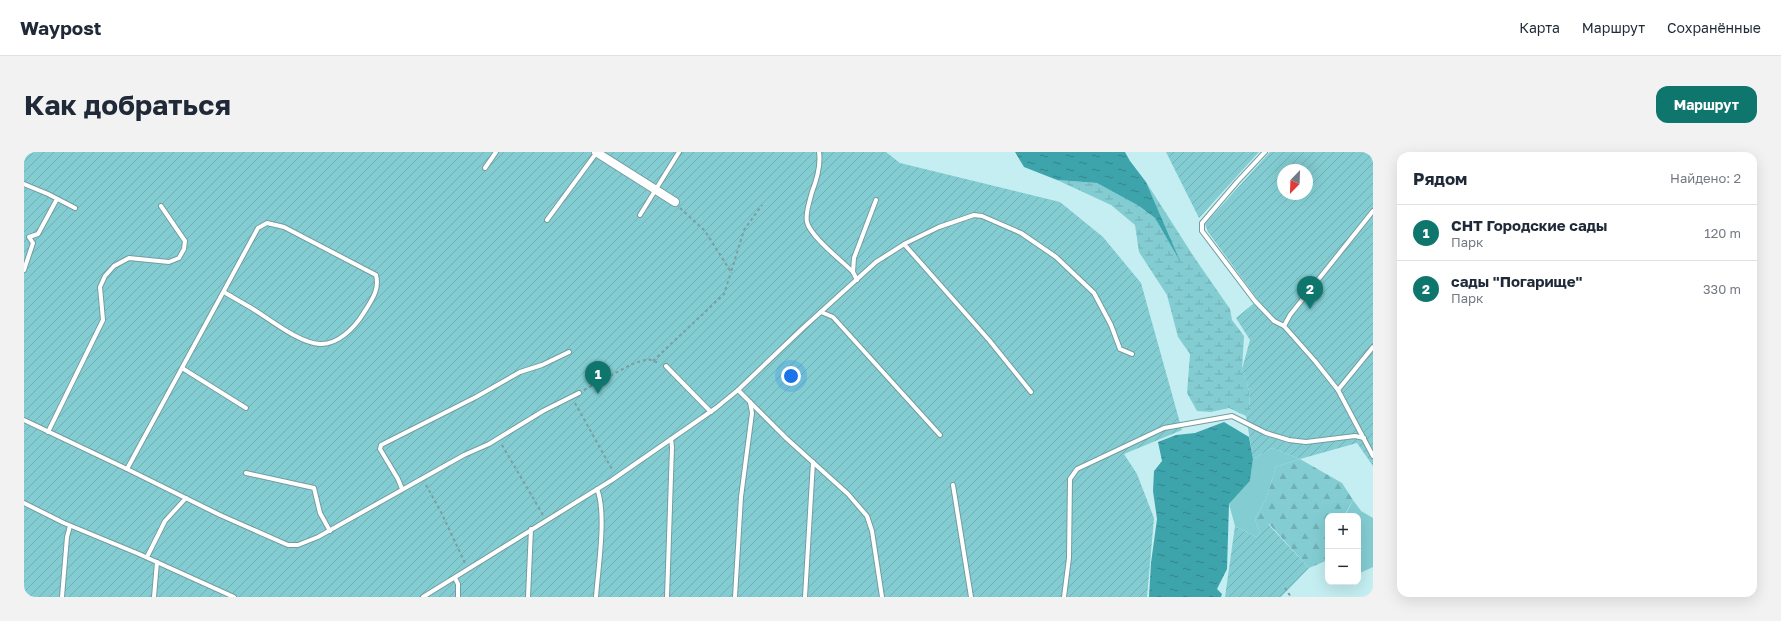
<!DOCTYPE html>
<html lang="ru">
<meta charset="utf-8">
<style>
body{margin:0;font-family:"Golos Text",sans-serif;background:#f2f2f3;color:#1f2937}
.controls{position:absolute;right:12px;bottom:12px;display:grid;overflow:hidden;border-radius:8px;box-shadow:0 4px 16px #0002}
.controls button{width:36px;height:36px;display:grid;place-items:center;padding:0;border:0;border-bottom:1px solid #e0e1e3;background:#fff;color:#1f2937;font:20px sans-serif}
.compass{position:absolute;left:1253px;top:12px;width:36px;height:36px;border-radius:50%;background:#fff;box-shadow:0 4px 16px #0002;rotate:203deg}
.you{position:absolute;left:767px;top:224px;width:14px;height:14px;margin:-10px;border:3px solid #fff;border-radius:50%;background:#1a73e8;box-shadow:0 0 0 6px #1a73e833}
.badge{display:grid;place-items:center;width:26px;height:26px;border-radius:50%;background:#0f766e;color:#fff;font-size:13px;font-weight:700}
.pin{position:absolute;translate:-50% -33px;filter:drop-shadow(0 1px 2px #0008)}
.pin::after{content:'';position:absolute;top:21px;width:14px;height:12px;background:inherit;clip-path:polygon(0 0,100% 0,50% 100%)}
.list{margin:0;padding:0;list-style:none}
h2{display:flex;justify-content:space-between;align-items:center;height:52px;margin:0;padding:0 16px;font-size:17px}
h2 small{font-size:13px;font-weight:400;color:#747a83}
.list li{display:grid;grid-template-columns:26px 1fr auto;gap:12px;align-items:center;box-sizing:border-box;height:56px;padding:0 16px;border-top:1px solid #e0e1e3}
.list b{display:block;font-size:15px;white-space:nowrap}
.list p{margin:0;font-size:13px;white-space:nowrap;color:#747a83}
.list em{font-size:13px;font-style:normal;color:#747a83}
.map{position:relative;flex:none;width:1349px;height:445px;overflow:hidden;border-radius:12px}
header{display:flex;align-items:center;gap:24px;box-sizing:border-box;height:56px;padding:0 20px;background:#fff;border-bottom:1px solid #e0e1e3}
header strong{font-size:19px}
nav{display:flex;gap:22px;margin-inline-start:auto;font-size:14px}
.intro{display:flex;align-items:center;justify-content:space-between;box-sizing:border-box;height:96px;padding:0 24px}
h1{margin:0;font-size:28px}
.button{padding:10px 18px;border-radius:12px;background:#0f766e;color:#fff;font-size:14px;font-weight:700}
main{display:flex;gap:24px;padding:0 24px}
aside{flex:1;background:#fff;border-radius:12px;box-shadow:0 4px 16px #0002}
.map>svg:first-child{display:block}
</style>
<header>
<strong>Waypost</strong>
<nav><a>Карта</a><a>Маршрут</a><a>Сохранённые</a></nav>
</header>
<div class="intro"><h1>Как добраться</h1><a class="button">Маршрут</a></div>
<main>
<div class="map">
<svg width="1349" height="445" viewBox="0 0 1349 445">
<defs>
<pattern id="forest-firs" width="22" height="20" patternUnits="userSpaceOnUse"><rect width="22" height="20" fill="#83cdd2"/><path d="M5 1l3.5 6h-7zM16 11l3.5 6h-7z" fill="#70b0b4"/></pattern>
<pattern id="wetland-marsh" width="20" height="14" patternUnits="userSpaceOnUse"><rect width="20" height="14" fill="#83cdd2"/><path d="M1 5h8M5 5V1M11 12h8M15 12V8" fill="none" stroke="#70b0b4"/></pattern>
<pattern id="garden-furrows" width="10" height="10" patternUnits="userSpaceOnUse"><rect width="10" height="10" fill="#83cdd2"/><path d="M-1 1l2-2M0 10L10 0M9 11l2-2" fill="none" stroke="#70b0b4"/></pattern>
<pattern id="water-ripples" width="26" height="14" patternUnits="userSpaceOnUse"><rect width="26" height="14" fill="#3ea4ac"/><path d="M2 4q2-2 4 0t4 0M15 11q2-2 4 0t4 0" fill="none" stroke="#32858b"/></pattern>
</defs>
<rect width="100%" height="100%" fill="#c4eef1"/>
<g fill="#83cdd2">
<polygon points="1248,296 1276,307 1252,315 1242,347 1231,367 1236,381 1232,385 1211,374 1205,352 1226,329 1229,307"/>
<polygon points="1329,348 1337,359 1349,366 1349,415 1334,422 1334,364 1321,364"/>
</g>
<polygon fill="url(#forest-firs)" points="1276,307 1318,331 1329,348 1320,364 1304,364 1304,408 1285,416 1245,372 1236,381 1231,367 1242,347 1252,315"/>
<polygon fill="url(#wetland-marsh)" points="1033,28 1073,31 1115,54 1131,66 1154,105 1122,30 1170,105 1206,157 1208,168 1220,184 1218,217 1225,238 1226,258 1222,264 1205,256 1187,260 1173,259 1163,241 1166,202 1154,185 1143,143 1115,100 1111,73 1087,53"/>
<g fill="url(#garden-furrows)" fill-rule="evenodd">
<polygon points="0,0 862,0 876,11 1036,50 1079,85 1117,131 1158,278 1100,302 1113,322 1130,366 1123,445 0,445"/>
<polygon points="1142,0 1235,0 1175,66"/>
<path d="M1246,0H1349V314L1333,291L1276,307L1248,296L1229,307L1222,264L1226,258L1225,238L1218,217L1226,188L1212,166L1234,148L1184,80L1181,72ZM1259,18H1283V42H1259Z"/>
<polygon points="1244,372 1285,416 1257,445 1201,445 1211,374 1232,385"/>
</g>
<g fill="url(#water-ripples)">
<polygon points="991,0 1101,0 1106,9 1122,30 1156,109 1131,66 1115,54 1073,31 1033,28 1000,15"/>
<polygon points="1200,270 1225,285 1229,307 1226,329 1205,352 1203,417 1193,437 1198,442 1197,445 1125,445 1127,411 1133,367 1129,339 1130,319 1138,309 1134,290 1152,283 1171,281"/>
</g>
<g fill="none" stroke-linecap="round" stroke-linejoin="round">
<defs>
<g id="lane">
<path d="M795,0C797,13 793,27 788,40C786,48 781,61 783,70C786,84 818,109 829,120L833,128"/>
<polyline points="1241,0 1213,30 1178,71 1178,79 1231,149 1250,169 1260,174 1291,209 1314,238 1349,304"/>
<polyline points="461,16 472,0"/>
<polyline points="0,32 24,42 51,56"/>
<polyline points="616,63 655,0"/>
<polyline points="523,68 573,0"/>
<polyline points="880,92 965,188 1007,240"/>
<polyline points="0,118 9,91 5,85 14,82 33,47"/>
<polyline points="829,120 830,106 852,48"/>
<polyline points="797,160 809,165 916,283"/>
<polyline points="1260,174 1266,163 1349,59"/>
<polyline points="642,214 687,260"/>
<polyline points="158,216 222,256"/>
<polyline points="714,238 779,176 852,110 882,91 915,75 950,63 958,64 997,81 1032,105 1070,141 1087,173 1096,197 1108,202"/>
<polyline points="1314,238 1349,195"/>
<polyline points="0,268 103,317 196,363 264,393 274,393 294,385 440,303 465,292 519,259 555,241"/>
<polyline points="24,280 79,168 76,135 81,124 90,114 105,106 145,110 155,106 160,97 161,89 137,54"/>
<path d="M103,317L234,76L243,71L260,75L352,123C356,138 347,149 339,162C331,175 314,193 296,192C275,191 247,168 229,157C219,151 210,146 200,140"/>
<polyline points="222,321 290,336 296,361 306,379"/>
<polyline points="929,333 947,445"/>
<polyline points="378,337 374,327 356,297 357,293 452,245 496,220 518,213 545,200"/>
<polyline points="0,351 40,371 115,402 210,445"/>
<polyline points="123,405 141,369 162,346"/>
<polyline points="431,426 434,432 434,445"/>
<polyline points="38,445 43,385 46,374"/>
<polyline points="130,445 133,410"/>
<polyline points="399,445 588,328 692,256 714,238 762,286 824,342 843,364 848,379 858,445"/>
<polyline points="504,445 507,377"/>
<path d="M572,445C574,417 583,361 573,337"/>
<polyline points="643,445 648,295 647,287"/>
<polyline points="711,445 717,345 728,261 726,250"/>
<polyline points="781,445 789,310"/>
<polyline points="1040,445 1045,406 1046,327 1053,317 1140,276 1208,264 1242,281 1265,288 1282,290 1331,284 1340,286"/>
</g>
<polyline id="street" points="572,0 651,50"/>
</defs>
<use href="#lane" stroke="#759c9f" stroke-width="6"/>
<use href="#street" stroke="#759c9f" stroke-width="10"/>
<g stroke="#7d9da0" stroke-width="2" stroke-dasharray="3 3" stroke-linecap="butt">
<polyline points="656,56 681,79 707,120 720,78 738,53"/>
<polyline points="629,209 700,142 707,120"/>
<polyline points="560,238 608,212 624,207 635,211"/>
<polyline points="551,251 589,319"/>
<polyline points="478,293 519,363"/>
<polyline points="402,333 417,360 441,411"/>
<polyline points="1261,436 1267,445"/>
</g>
<use href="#lane" stroke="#fff" stroke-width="4"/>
<use href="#street" stroke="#fff" stroke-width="8"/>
</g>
</svg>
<div class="controls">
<button>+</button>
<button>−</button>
</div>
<svg class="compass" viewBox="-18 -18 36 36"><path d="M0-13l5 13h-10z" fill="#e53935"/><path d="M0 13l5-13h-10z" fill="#747a83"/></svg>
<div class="you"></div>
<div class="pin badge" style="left:574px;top:242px">1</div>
<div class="pin badge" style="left:1286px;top:157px">2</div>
</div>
<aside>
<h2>Рядом<small>Найдено: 2</small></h2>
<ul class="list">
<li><span class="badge">1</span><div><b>СНТ Городские сады</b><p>Парк</p></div><em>120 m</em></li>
<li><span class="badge">2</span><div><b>сады &quot;Погарище&quot;</b><p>Парк</p></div><em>330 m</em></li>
</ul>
</aside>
</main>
